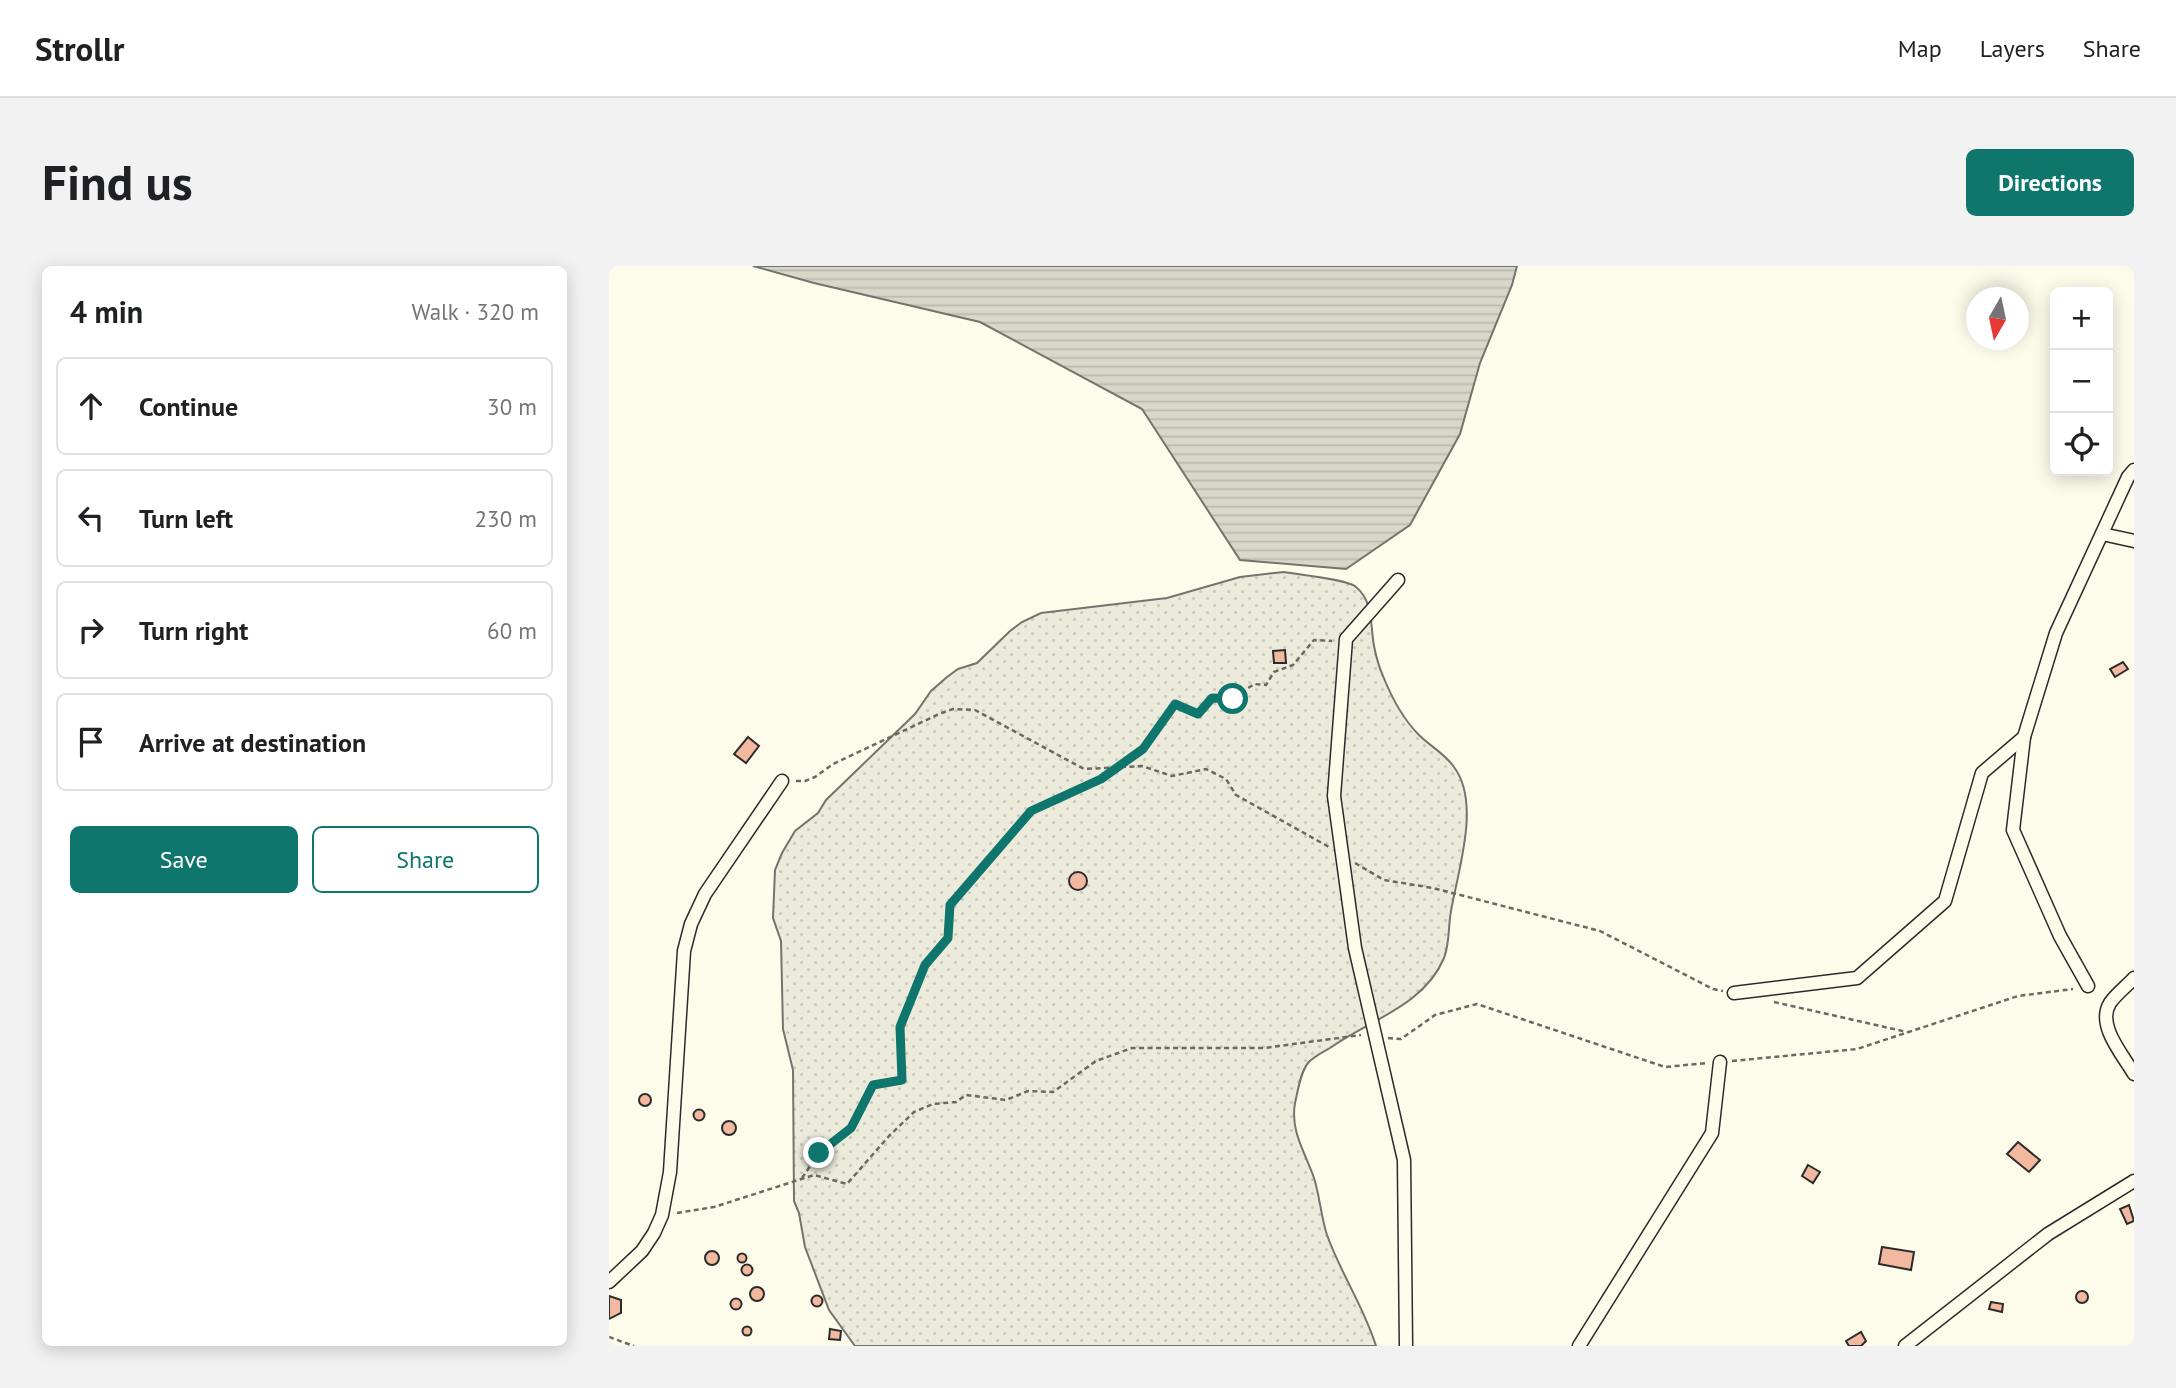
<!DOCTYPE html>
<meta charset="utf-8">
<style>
body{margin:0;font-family:"PT Sans",sans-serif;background:#f2f2f2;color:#202124}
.controls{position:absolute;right:21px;top:21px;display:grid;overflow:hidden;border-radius:10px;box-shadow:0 4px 18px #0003}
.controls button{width:63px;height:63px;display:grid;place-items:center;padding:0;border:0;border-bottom:2px solid #e0e0e0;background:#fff;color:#202124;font:35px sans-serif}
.compass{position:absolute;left:1357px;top:21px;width:63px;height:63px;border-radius:50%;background:#fff;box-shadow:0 4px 18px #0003;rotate:189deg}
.stop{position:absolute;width:21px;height:21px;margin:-16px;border:5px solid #0f766e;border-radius:50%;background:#fff}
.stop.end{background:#0f766e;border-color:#fff;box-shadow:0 2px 7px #0008}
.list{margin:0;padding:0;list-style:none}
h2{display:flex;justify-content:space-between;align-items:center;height:91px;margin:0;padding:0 28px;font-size:30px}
h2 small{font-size:23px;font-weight:400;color:#757577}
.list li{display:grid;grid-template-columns:46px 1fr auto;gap:21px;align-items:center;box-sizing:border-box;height:98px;margin:0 14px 14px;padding:0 14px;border:2px solid #e0e0e0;border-radius:10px}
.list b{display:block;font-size:26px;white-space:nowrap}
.list em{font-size:23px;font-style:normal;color:#757577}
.actions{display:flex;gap:14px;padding:21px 28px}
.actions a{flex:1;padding:16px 0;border:2px solid #0f766e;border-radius:10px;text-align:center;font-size:24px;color:#0f766e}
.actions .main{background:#0f766e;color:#fff}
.icon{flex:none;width:38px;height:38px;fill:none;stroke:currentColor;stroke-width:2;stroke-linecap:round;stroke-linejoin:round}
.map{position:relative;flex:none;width:1525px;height:1080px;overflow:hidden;border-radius:10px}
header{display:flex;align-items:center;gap:42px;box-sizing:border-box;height:98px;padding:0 35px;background:#fff;border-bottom:2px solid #e0e0e0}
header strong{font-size:33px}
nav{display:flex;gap:38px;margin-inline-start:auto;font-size:24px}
.intro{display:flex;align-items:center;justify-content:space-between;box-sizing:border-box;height:168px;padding:0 42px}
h1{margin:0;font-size:49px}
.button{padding:18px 32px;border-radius:10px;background:#0f766e;color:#fff;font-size:24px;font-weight:700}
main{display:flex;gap:42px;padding:0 42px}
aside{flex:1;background:#fff;border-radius:10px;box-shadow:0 4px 18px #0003}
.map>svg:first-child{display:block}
</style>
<header>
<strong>Strollr</strong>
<nav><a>Map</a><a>Layers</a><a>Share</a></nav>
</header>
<div class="intro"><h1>Find us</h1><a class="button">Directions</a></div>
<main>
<aside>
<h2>4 min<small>Walk · 320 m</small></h2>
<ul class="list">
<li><svg class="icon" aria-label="ahead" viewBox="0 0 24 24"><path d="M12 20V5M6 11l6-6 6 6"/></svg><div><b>Continue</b></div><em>30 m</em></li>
<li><svg class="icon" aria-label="left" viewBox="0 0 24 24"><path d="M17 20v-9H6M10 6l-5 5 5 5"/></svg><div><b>Turn left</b></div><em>230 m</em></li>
<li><svg class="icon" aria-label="right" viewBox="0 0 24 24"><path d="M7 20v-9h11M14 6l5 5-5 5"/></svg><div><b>Turn right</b></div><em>60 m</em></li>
<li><svg class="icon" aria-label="arrive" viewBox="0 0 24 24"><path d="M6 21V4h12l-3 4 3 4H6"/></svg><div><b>Arrive at destination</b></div></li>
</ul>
<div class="actions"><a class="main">Save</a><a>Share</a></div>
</aside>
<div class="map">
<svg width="1525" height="1080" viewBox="0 0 1525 1080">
<defs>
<pattern id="green-dots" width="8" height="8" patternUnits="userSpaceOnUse" patternTransform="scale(1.75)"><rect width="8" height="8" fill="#ecebdb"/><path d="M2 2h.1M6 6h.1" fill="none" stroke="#cbcabc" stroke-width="1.8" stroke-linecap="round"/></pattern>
<pattern id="water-rules" width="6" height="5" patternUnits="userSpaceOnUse" patternTransform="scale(1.75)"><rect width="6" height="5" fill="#d8d7c9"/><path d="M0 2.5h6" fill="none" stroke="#bab9ad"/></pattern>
</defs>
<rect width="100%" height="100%" fill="#fdfbea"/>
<path fill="url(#green-dots)" stroke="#74746e" stroke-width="2" d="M675,306C690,309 739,313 747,321C765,336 761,359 765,380C767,390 770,401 774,410C782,430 795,454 810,469C821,480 836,488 845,501C872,537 849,604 842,645C839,661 841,676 835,692C815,740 760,754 721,782C714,786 704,791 699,797C691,807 689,825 686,837C681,865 696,886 705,912C711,931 712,951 718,969C732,1008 755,1041 767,1080H246L220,1044L196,981L190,947L185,935L184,804L174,763L172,675L164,652L166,604L173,587L186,565L209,547L217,534L306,448L322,425L338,411L349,403L368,397L401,365L413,356L432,347L558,332L631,311Z"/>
<polygon fill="url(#water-rules)" stroke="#74746e" stroke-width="2" points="144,0 908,0 903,19 871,97 851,168 801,259 737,303 631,294 533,143 371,56 205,17"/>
<g fill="#f2b8a0" stroke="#2b2b2b" stroke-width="2">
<polygon points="676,384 677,397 665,397 664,385"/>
<polygon points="1514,396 1519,403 1506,411 1501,403"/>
<polygon points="139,471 150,480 137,497 125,488"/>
<circle cx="469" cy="615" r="9"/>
<circle cx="36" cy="834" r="6"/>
<circle cx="90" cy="849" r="5.5"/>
<circle cx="120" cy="862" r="7"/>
<polygon points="1409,876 1431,894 1420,906 1398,888"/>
<polygon points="1199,899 1211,906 1204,917 1193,910"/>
<polygon points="1520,939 1525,955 1518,958 1511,943"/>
<polygon points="1273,981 1305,986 1302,1004 1270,998"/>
<circle cx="103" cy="992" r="7"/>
<circle cx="133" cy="992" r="4.5"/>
<circle cx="138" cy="1004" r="5.5"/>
<circle cx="148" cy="1028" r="7"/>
<circle cx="1473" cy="1031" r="6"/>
<circle cx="208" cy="1035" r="5.5"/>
<polygon points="0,1030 12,1034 12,1047 0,1053"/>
<circle cx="127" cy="1038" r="5.5"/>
<polygon points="1382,1036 1394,1038 1393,1046 1380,1043"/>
<circle cx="138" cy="1065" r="4.5"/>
<polygon points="221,1063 232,1065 231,1074 220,1073"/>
<polygon points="1252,1066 1257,1075 1252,1080 1240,1080 1237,1075"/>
</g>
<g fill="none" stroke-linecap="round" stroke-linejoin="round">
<defs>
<g id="minor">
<polyline points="1493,268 1525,275"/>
<polyline points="789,314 737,373 725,530 746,682 795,894 797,1080"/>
<polyline points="1415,471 1404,564 1451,670 1479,720"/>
<path d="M1525,712C1518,720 1507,728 1501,737C1487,759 1514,789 1525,808"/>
<polyline points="1125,727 1248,712 1336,635 1373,507 1415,471 1447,367 1519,211 1525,204"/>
<polyline points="0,1016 33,985 45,967 53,949 61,906 75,685 82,658 96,628 173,515"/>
<polyline points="970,1080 1103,867 1111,796"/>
<polyline points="1296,1080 1439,968 1525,915"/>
</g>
</defs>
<use href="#minor" stroke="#2b2b2b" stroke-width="15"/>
<g stroke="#6a6964" stroke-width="2.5" stroke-dasharray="5 3.5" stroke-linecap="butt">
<polyline points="187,515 196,515 206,511 224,498 330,448 344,443 366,444 475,503 533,500 563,510 597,503 617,513 627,529 720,581"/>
<polyline points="746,597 775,614 824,622 991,665 1104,723 1114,725"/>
<polyline points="1165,736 1298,766"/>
<polyline points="779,772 792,773 826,749 868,738 1056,801 1099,797"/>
<polyline points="1123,795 1248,783 1409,730 1464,723"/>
<polyline points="193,912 210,887 242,862 264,819 293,814 291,761 316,699 339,672 341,639 422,545 492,513 534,483 566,438 589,448 603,432 624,433 645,418 657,419 665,406 684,399 705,374 723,375"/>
<polyline points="68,947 105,941 205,909 238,918 280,870 305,846 324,838 347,836 357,829 397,834 419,825 444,826 487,795 523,782 655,782 752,769"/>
<polyline points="0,1071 25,1080"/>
</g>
<use href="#minor" stroke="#fdfbea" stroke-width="12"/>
</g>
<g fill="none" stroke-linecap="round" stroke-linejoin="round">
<polyline stroke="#0f766e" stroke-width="9" points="210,887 242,862 264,819 293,814 291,761 316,699 339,672 341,639 422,545 492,513 534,483 566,438 589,448 603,432 624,433"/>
</g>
</svg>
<div class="controls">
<button>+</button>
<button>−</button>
<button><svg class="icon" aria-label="locate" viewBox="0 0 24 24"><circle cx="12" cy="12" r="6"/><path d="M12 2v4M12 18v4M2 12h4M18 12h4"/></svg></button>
</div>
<svg class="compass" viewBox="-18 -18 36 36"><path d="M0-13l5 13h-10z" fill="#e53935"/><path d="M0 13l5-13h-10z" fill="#757577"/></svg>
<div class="stop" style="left:624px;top:433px"></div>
<div class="stop end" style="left:210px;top:887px"></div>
</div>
</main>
